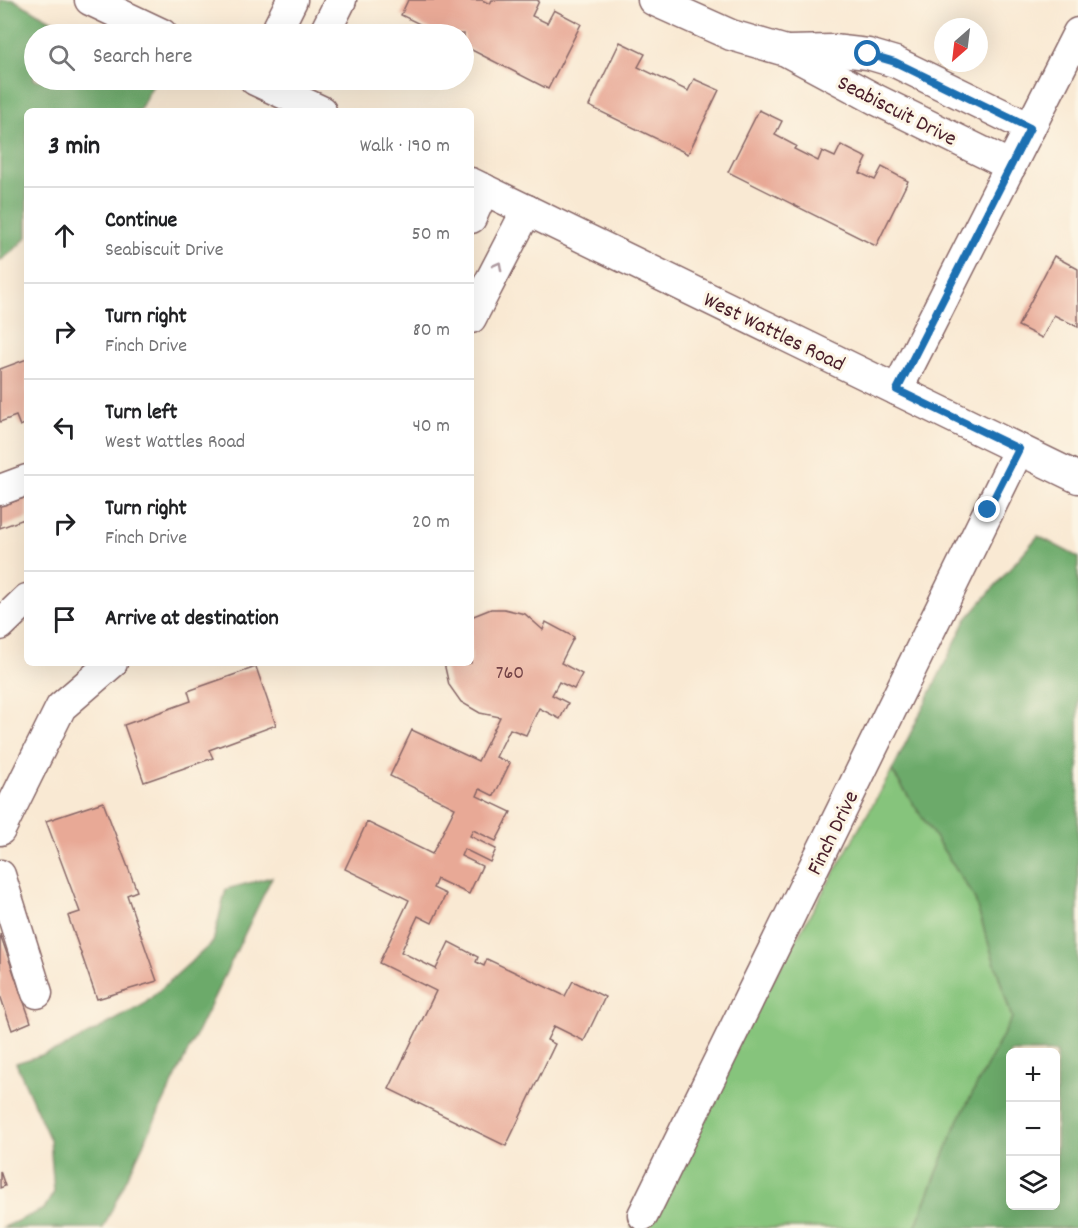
<!DOCTYPE html>
<meta charset="utf-8">
<style>
body{margin:0;font-family:Dekko,sans-serif;background:#f2f2f2;color:#202124}
.controls{position:absolute;right:18px;bottom:18px;display:grid;overflow:hidden;border-radius:9px;box-shadow:0 6px 24px #0002}
.controls button{width:54px;height:54px;display:grid;place-items:center;padding:0;border:0;border-bottom:2px solid #e0e0e0;background:#fff;color:#202124;font:30px sans-serif}
.compass{position:absolute;left:934px;top:18px;width:54px;height:54px;border-radius:50%;background:#fff;box-shadow:0 6px 24px #0002;rotate:208deg}
.stop{position:absolute;width:18px;height:18px;margin:-14px;border:4px solid #1f6fb2;border-radius:50%;background:#fff}
.stop.end{background:#1f6fb2;border-color:#fff;box-shadow:0 2px 6px #0008}
.list{margin:0;padding:0;list-style:none}
h2{display:flex;justify-content:space-between;align-items:center;height:78px;margin:0;padding:0 24px;font-size:26px}
h2 small{font-size:20px;font-weight:400;color:#757577}
.list li{display:grid;grid-template-columns:39px 1fr auto;gap:18px;align-items:center;box-sizing:border-box;height:96px;padding:0 24px;border-top:2px solid #e0e0e0}
.list b{display:block;font-size:22px;white-space:nowrap}
.list p{margin:0;font-size:20px;white-space:nowrap;color:#757577}
.list em{font-size:20px;font-style:normal;color:#757577}
.icon{flex:none;width:33px;height:33px;fill:none;stroke:currentColor;stroke-width:2;stroke-linecap:round;stroke-linejoin:round}
.map{position:relative;flex:none;width:1078px;height:1228px;overflow:hidden}
.search{position:absolute;background:#fff;box-shadow:0 6px 24px #0002;left:24px;top:24px;width:450px;height:66px;display:flex;align-items:center;gap:15px;box-sizing:border-box;padding:0 21px;border-radius:33px;color:#757577;font-size:22px}
.panel{position:absolute;background:#fff;box-shadow:0 6px 24px #0002;left:24px;top:108px;width:450px;height:558px;border-radius:9px}
.map>svg:first-child{display:block}
</style>
<div class="map">
<svg width="1078" height="1228" viewBox="0 0 1078 1228">
<rect width="100%" height="100%" fill="#fcf5e5"/>
<filter id="ink" filterUnits="userSpaceOnUse"><feTurbulence type="fractalNoise" baseFrequency=".0167" numOctaves="2"/><feDisplacementMap in="SourceGraphic" scale="12" xChannelSelector="R" yChannelSelector="G"/><feConvolveMatrix kernelMatrix="1 2 1 2 8 2 1 2 1" color-interpolation-filters="sRGB"/></filter>
<filter id="wash" filterUnits="userSpaceOnUse"><feTurbulence type="fractalNoise" baseFrequency=".008" numOctaves="4" result="noise"/><feDisplacementMap in="SourceGraphic" scale="24" xChannelSelector="R" yChannelSelector="G"/><feGaussianBlur stdDeviation="1.35" result="paint"/><feColorMatrix in="noise" values="0 0 0 0 0 0 0 0 0 0 0 0 0 0 0 0 0 1.4 0 .05"/><feComposite in="paint" operator="in"/></filter>
<g filter="url(#wash)">
<rect width="100%" height="100%" fill="#f9e9d3"/>
<polygon fill="#86c47b" stroke="#687253" stroke-width="1.5" points="892,771 974,897 1012,1018 956,1125 915,1228 631,1228"/>
<g fill="#6caa6b" stroke="#5b644b" stroke-width="1.5" fill-rule="evenodd">
<polygon points="0,0 14,0 77,34 34,34 34,80 155,81 139,111 27,111 27,237 14,250 0,261"/>
<path d="M1038,536L1078,557V1228H915L956,1125L1012,1018L974,897L892,771L966,620ZM1010,1052H1056V1206H1010Z"/>
<polygon points="272,877 103,1228 2,1228 44,1209 54,1192 50,1140 16,1063 61,1049 143,1005 213,942 226,889"/>
</g>
<g id="blocks">
<g fill="#e8a996">
<polygon points="408,0 482,0 490,4 492,0 537,0 539,1 532,16 547,23 554,10 581,24 548,89 464,46 464,34 440,34 401,15"/>
<polygon points="620,42 645,54 638,67 688,91 694,79 719,90 688,154 589,106"/>
<polygon points="759,110 782,121 775,135 796,146 794,149 818,161 822,151 835,157 841,145 867,158 860,173 875,180 882,167 908,181 876,246 728,172"/>
<polygon points="1054,256 1078,269 1078,327 1054,315 1042,338 1018,326"/>
<polygon points="27,359 27,423 20,426 16,416 0,422 0,369"/>
<polygon points="27,497 27,518 0,528 0,506"/>
<polygon points="491,609 504,609 525,614 543,630 546,622 574,637 561,663 582,674 574,689 559,682 552,695 568,703 560,719 539,708 526,735 510,729 496,757 510,763 494,796 480,789 477,796 511,812 496,841 473,830 470,836 496,849 490,862 464,849 461,856 482,866 469,894 437,879 433,888 446,894 432,923 418,916 401,952 436,969 449,942 478,957 476,962 484,966 487,959 565,996 573,981 605,997 584,1041 554,1026 547,1040 555,1044 506,1146 389,1089 436,991 379,963 409,900 345,869 367,822 432,854 455,808 390,776 412,730 478,761 500,717 480,713 461,702 449,685 444,663 471,663 471,617"/>
<polygon points="256,667 276,725 209,750 213,758 144,782 124,725 191,701 188,691"/>
<polygon points="103,802 137,891 127,895 157,981 97,999 68,916 80,912 46,821"/>
<polygon points="0,934 31,1022 12,1030 0,995"/>
<polygon points="0,1171 5,1186 0,1188"/>
</g>
</g>
</g>
<g filter="url(#ink)">
<use href="#blocks" fill-opacity="0" stroke="#876666" stroke-width="1.5"/>
<g fill="none" stroke-linecap="round" stroke-linejoin="round">
<defs>
<g id="minor">
<polyline points="90,0 162,34"/>
<polyline points="653,0 731,35 786,51 877,100 1011,166"/>
<polyline points="275,34 292,0"/>
<polyline points="324,34 341,0"/>
<polyline points="789,51 833,50 868,54 895,62 1030,128"/>
<polyline points="255,80 321,111"/>
<polyline points="471,183 1078,478"/>
<polyline points="471,218 484,189"/>
<polyline points="471,318 527,210"/>
<polyline points="897,390 1078,33"/>
<polyline points="0,490 27,480"/>
<polyline points="0,625 27,599"/>
<polyline points="0,830 61,707 112,663"/>
<polyline points="0,875 37,993"/>
<polyline points="643,1215 1019,449"/>
</g>
</defs>
<use href="#minor" stroke="#876666" stroke-width="33"/>
<use href="#minor" stroke="#fff" stroke-width="30"/>
</g>
<defs><path id="oneway-chevron" d="M-2-3.5L2.5 0L-2 3.5" fill="none" stroke-width="1.6" stroke-linecap="round" stroke-linejoin="round" transform="scale(1.5)"/></defs>
<use stroke="#ae9aa0" href="#oneway-chevron" transform="translate(498 266) rotate(-62)"/>
</g>
<g fill="none" stroke-linecap="round" stroke-linejoin="round" filter="url(#ink)">
<polyline stroke="#1f6fb2" stroke-width="8" points="868,54 895,62 1030,128 897,390 1019,449 988,510"/>
</g>
<g text-anchor="middle" stroke-width="6" stroke-linejoin="round" paint-order="stroke">
<g font-size="20" fill="#724246">
<text x="510" y="678">760</text>
</g>
<g font-size="22" fill="#4a1f2b" stroke="#fcf5e5">
<text transform="translate(898 109) rotate(27)" y="8">Seabiscuit Drive</text>
<text transform="translate(775 330) rotate(26)" y="8">West Wattles Road</text>
<text transform="translate(831 832) rotate(-64)" y="8">Finch Drive</text>
</g>
</g>
</svg>
<div class="controls">
<button>+</button>
<button>−</button>
<button><svg class="icon" aria-label="layers" viewBox="0 0 24 24"><path d="M12 4l9 5-9 5-9-5zM3 14l9 5 9-5"/></svg></button>
</div>
<svg class="compass" viewBox="-18 -18 36 36"><path d="M0-13l5 13h-10z" fill="#e53935"/><path d="M0 13l5-13h-10z" fill="#757577"/></svg>
<div class="stop" style="left:868px;top:54px"></div>
<div class="stop end" style="left:988px;top:510px"></div>
<div class="search"><svg class="icon" aria-label="search" viewBox="0 0 24 24"><circle cx="10" cy="10" r="6"/><path d="M15 15l6 6"/></svg>Search here</div>
<section class="panel">
<h2>3 min<small>Walk · 190 m</small></h2>
<ul class="list">
<li><svg class="icon" aria-label="ahead" viewBox="0 0 24 24"><path d="M12 20V5M6 11l6-6 6 6"/></svg><div><b>Continue</b><p>Seabiscuit Drive</p></div><em>50 m</em></li>
<li><svg class="icon" aria-label="right" viewBox="0 0 24 24"><path d="M7 20v-9h11M14 6l5 5-5 5"/></svg><div><b>Turn right</b><p>Finch Drive</p></div><em>80 m</em></li>
<li><svg class="icon" aria-label="left" viewBox="0 0 24 24"><path d="M17 20v-9H6M10 6l-5 5 5 5"/></svg><div><b>Turn left</b><p>West Wattles Road</p></div><em>40 m</em></li>
<li><svg class="icon" aria-label="right" viewBox="0 0 24 24"><path d="M7 20v-9h11M14 6l5 5-5 5"/></svg><div><b>Turn right</b><p>Finch Drive</p></div><em>20 m</em></li>
<li><svg class="icon" aria-label="arrive" viewBox="0 0 24 24"><path d="M6 21V4h12l-3 4 3 4H6"/></svg><div><b>Arrive at destination</b></div></li>
</ul>
</section>
</div>
